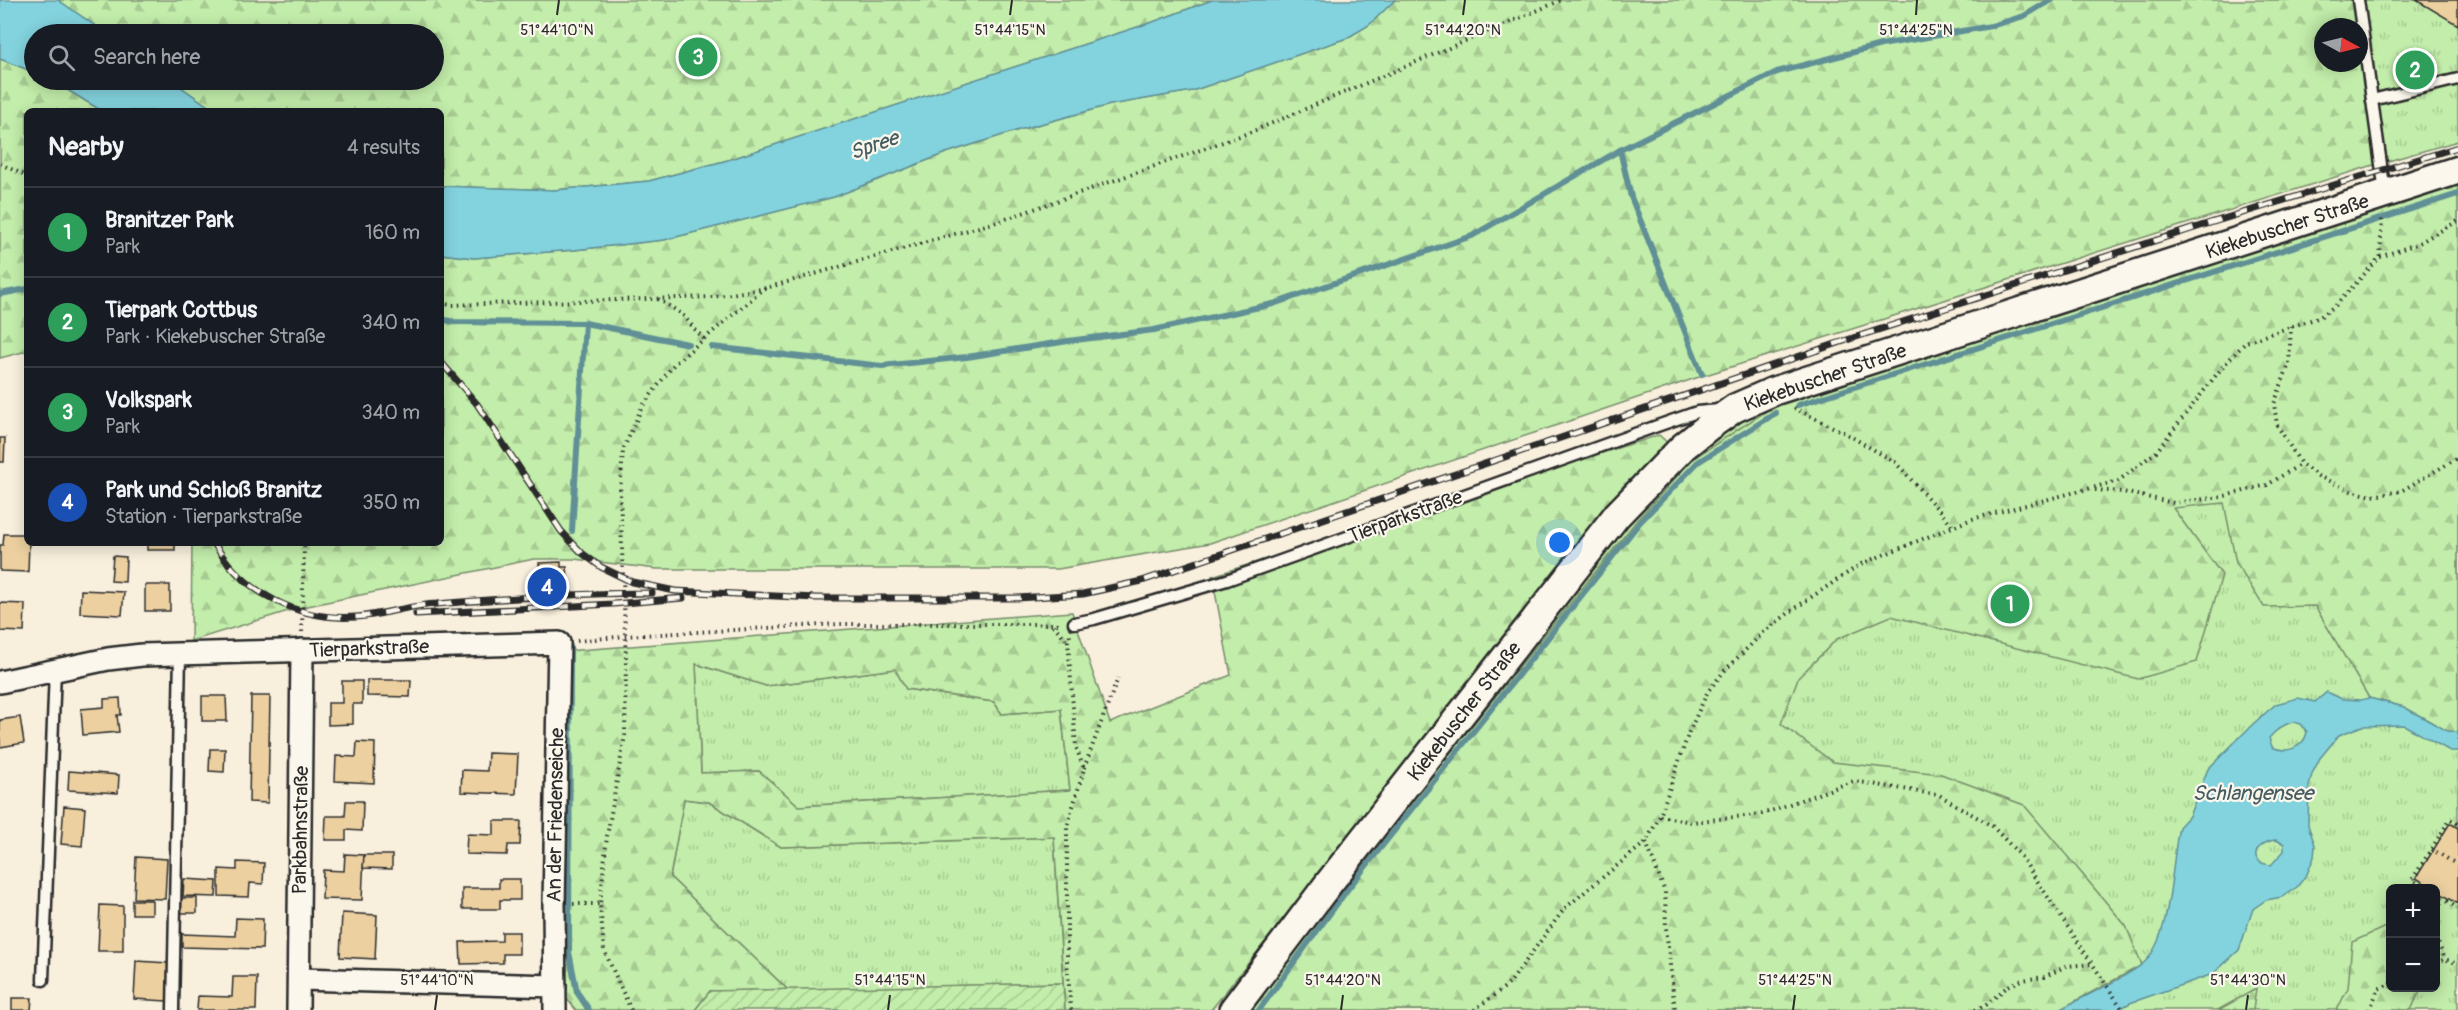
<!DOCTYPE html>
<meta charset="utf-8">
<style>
body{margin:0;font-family:Pangolin,sans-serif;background:#242831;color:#f1f3f6}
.controls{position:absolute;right:18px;bottom:18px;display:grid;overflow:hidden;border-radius:9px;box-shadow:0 3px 15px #0003}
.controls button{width:54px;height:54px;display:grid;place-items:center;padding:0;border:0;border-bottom:2px solid #363941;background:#171b24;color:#f1f3f6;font:30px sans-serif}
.compass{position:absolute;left:2314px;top:18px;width:54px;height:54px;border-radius:50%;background:#171b24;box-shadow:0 3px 15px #0003;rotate:97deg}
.you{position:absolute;left:1560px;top:543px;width:21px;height:21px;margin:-15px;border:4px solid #fff;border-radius:50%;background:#1a73e8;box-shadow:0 0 0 9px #1a73e833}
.badge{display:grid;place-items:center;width:39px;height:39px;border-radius:50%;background:#d93025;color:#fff;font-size:20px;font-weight:700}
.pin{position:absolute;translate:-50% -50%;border:3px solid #fff;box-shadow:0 2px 6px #0006}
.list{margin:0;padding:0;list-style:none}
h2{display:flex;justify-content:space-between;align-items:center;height:78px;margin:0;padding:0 24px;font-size:26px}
h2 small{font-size:20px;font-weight:400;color:#9ea1a6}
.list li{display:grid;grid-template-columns:39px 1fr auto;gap:18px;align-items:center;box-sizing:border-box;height:90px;padding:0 24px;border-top:2px solid #363941}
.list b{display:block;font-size:22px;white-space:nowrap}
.list p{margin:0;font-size:20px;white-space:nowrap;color:#9ea1a6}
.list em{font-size:20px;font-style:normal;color:#9ea1a6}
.icon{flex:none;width:33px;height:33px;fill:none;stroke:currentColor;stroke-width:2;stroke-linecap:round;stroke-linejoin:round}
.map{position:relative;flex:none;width:2458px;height:1010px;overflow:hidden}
.search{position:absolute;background:#171b24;box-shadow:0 3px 15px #0003;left:24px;top:24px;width:420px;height:66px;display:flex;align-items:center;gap:15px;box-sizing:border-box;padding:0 21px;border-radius:33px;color:#9ea1a6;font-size:22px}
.panel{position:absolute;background:#171b24;box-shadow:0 3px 15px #0003;left:24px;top:108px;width:420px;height:438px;border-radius:9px}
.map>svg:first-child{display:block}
</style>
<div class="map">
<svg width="2458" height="1010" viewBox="0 0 2458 1010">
<defs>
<pattern id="grass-tufts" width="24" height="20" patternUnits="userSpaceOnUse" patternTransform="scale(1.5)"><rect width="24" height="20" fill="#c2edaa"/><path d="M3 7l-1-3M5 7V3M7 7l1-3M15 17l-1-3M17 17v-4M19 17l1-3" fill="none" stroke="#a7cb92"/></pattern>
<pattern id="forest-firs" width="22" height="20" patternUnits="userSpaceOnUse" patternTransform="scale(1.5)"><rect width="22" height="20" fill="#c2edaa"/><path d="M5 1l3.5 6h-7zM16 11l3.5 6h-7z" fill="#a7cb92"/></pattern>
<pattern id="garden-furrows" width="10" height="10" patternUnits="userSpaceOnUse" patternTransform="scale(1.5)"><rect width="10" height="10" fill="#c2edaa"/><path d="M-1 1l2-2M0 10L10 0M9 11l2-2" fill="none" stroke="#a7cb92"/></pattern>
</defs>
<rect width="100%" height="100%" fill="#f8efdd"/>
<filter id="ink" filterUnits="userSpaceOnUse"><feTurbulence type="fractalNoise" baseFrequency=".0167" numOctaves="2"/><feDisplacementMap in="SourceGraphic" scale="12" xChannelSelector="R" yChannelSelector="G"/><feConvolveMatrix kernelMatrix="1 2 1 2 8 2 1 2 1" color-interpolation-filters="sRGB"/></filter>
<g filter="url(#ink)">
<g fill="url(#grass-tufts)" stroke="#768c6a" stroke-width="1.5" fill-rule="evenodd">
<polygon points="2361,0 2458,0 2458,141 2385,162"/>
<path d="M2458,180V1010H1243L1492,691L1633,517L1691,454L1738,421L1774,401ZM2390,888H2436V988H2390Z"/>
<polygon points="696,664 766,686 895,669 906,689 994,702 1002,714 1061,709 1070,790 799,806 759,771 701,773"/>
<polygon points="684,799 709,802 781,847 1054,837 1063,983 788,990 670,877"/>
</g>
<g fill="url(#forest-firs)" stroke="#768c6a" stroke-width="1.5" fill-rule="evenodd">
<polygon points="58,0 1212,0 1153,22 728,160 649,181 555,190 441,186 441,111 215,111 171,80 434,80 434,34 107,34"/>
<polygon points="1395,0 2352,0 2356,27 2323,27 2323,63 2359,63 2359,47 2377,164 1693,379 1210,543 1058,569 657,569 574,559 534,559 298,608 191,641 192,543 441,543 441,254 474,258 574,250 664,240 834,197 946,153 1022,129 1110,105 1192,91 1347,38 1369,25"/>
<polygon points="0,59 34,72 34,80 51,80 102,111 27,111 27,351 0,358"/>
<polygon points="2458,184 2458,732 2447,731 2404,707 2369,698 2315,606 2264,607 2236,563 2224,503 2173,508 2222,575 2197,662 2138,679 1891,616 1837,639 1798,678 1781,724 1833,762 1941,774 2024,805 2126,926 2142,965 2059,1010 1248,1010 1342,888 1637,520 1694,458 1774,406"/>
<path d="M1659,435L1670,445L1624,492L1211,1010H1065L1054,837L781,847L709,802L684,799L670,877L788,990L710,991L695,1010H576L562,993L566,651L1072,612L1110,723L1231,675L1212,576ZM696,664L766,686L895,669L906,689L994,702L1002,714L1061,709L1070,790L799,806L759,771L701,773Z"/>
<polygon points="2390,925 2390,988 2421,988 2411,1010 2337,1010 2348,988 2352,942"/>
<polygon points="2256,989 2253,1010 2218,1010"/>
</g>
<polygon fill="url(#garden-furrows)" stroke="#768c6a" stroke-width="1.5" points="1063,983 1065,1010 695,1010 710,991"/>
<g fill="#83d3de" stroke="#609096" stroke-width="1.5" fill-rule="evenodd">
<polygon points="0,0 58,0 107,34 34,34 34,72 0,59"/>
<polygon points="1212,0 1395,0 1369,25 1347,38 1192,91 1110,105 1022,129 946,153 834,197 664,240 574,250 474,258 441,254 441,186 555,190 649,181 728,160 1153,22"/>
<polygon points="51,80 171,80 215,111 102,111"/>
<path d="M2327,692L2342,699L2361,700L2369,698L2404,707L2447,731L2458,732V751H2450L2404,725L2362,726L2339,735L2320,758L2312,774L2309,787L2308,825L2315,845L2314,857L2307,874L2297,887L2282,897L2266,900L2253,909L2239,950L2213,974L2130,1003L2118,1010H2059C2084,996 2116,983 2140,966C2172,944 2171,863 2179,827L2189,816L2208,769L2254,723L2276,704L2298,698L2315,702ZM2293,722L2301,724L2307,732C2304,748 2286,754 2272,747L2269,738C2276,730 2283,724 2293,722ZM2276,840L2284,844V851L2271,865C2246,863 2255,842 2276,840Z"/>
</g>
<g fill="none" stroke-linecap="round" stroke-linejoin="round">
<g stroke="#609096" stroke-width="6">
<polyline points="1620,150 1631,197 1702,374"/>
<polyline points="0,294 27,289"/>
<polyline points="441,319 454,322 585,323 688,344"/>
<polyline points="712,347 882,366 967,357 1068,341 1154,330 1273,304 1472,236 1620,150 1777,72 1881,45 1991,26 2024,16 2051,0"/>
<polyline points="1798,405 2458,194"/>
<polyline points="572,531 585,323"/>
<polyline points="570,646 569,952 577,992 589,1010"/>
<polyline points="1259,1010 1347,890 1640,522 1698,462 1776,413"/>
</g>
</g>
<g fill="#ecd0a0" stroke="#2b2b2b" stroke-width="1.5">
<polygon points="2416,0 2458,0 2458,25"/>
<polygon points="0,438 5,438 4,462 0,462"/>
<polygon points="4,534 27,534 27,543 29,543 28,572 0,571 0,545 3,545"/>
<rect x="147" y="543" width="28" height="7"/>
<polygon points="113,556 126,557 125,582 111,581"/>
<polygon points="561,562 561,567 567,567 568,579 540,580 539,563"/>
<rect x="145" y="585" width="25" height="26"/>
<polygon points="81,590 124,592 122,615 80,613"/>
<polygon points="0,603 25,604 24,632 0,631"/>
<polygon points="367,680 411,680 410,697 367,696"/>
<polygon points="342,681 362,681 362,704 353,704 353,724 328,725 328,703 342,703"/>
<polygon points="202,696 226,696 227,721 202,721"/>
<polygon points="251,696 270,696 268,803 249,802"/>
<polygon points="120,698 121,715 117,715 119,732 83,735 81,709 104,707 104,699"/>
<polygon points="20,717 24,743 0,747 0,720"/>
<polygon points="357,742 375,743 374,783 335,781 336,756 356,757"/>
<polygon points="210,749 225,749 224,772 209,771"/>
<polygon points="488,753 518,754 516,794 461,792 462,770 487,771"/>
<polygon points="69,771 119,775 118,793 68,790"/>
<polygon points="346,801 363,801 362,831 346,830 346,840 325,840 326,816 345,816"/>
<polygon points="64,806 85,808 82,846 61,844"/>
<polygon points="494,821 521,821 520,845 508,845 507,855 466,854 467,834 494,835"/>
<polygon points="2450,823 2458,828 2458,904 2416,878"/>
<polygon points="345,854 364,855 362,900 322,899 323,870 344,871"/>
<polygon points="364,855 392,855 392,869 363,868"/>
<polygon points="136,857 167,859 165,899 134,898"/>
<polygon points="237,862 264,863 263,884 250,883 249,897 219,896 219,869 237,870"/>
<polygon points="184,879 217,881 216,897 183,896"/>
<polygon points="499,879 520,879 520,900 500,900 500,909 462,909 462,888 499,888"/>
<rect x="181" y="898" width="16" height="15"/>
<rect x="132" y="900" width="20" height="14"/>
<polygon points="100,905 123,906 123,951 98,951"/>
<polygon points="342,913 377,915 375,959 340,957"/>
<polygon points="236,918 263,919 262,949 182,947 182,934 235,936"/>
<polygon points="502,932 519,932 519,954 503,954 503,963 461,964 460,942 502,941"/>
<polygon points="136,961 169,963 167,1001 134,999"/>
<polygon points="233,977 257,977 256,1010 197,1010 198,996 232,997"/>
<polygon points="12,998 32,998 31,1010 12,1010"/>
</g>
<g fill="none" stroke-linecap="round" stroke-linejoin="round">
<defs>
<g id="service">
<polyline points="2358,0 2385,193"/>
<polyline points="2372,100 2458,79"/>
<polyline points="1074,623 1094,619 1227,580 1657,426 1697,412 1720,410"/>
<polyline points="43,980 55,670"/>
<polyline points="173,1010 180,653"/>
</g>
<g id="minor">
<polyline points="0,682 108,659 142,655 559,643 554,904 555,1010"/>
<polyline points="299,979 555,986"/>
<polyline points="298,1010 302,650"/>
</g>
<polyline id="tertiary" points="1233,1010 1329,883 1617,515 1683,447 1708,427 1735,408 1774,391 2458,170"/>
</defs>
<use href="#service" stroke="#2b2b2b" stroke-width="15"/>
<use href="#minor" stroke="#2b2b2b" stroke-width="26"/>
<use href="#tertiary" stroke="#2b2b2b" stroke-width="32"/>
<g stroke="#2b2b2b" stroke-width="4" stroke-dasharray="1.5 4.5" stroke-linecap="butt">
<polyline points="0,164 27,176"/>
<polyline points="2380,257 2419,243 2458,221"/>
<polyline points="658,299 682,314 704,340"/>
<polyline points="441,303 451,305 713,297 766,288 1000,221 1251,132 1562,0"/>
<polyline points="2291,326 2289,364 2274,404 2277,425 2301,464 2318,476 2351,491 2372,496 2401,491 2458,458"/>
<polyline points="1794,408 1843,432 1895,462 1954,527"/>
<polyline points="2095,490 2123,492 2174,503 2221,497 2267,485 2301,464"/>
<polyline points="1053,625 1068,641"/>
<polyline points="302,632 304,543"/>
<polyline points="1070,635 1068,641 1076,747 1084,769 1067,827 1067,961 1071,1010"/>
<polyline points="577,641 625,636 839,624 1061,624"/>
<polyline points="1084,768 1118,678"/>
<polyline points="1660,816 1692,822 1762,814 1854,781 1939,795 1992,826 2020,855 2123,1010"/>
<polyline points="1646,842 1665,892 1666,928 1675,1010"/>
<polyline points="2431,849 2458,865"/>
<polyline points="2427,888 2412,880 2450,819 2458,824"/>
<polyline points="573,904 600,904"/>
<polyline points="2436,921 2442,898 2458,908"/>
<polyline points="2436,938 2445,959"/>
<polyline points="2436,963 2445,959 2458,964"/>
<polyline points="631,1010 604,950 600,904 607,836 625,735 626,659 620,493 623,450 642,407 674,364 765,288"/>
<polyline points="1474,1010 1509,984 1564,909 1646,842 1660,816 1689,732 1708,691 1726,669 1765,631 1798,606 1861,564 1972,519 2118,481 2156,452 2224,365 2246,342 2320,317 2336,305 2380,257 2382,216"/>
<polyline points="1975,1010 1986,1005 2008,986 2022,980 2044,977 2066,966 2093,964"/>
<polyline points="2370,1010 2378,989 2390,984"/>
</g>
<use href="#service" stroke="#fbf7ec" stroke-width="10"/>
<use href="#minor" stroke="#fbf7ec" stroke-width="21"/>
<use href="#tertiary" stroke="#fbf7ec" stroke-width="27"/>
<defs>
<g id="rail">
<polyline points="441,362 477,404 561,531 582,553 601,567 632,582 675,591 816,598 1017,598 1083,594 1142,581 1853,338 2210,223 2458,147"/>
<path d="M214,543C243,593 299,621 356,617C384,615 410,605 437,604C508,598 581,593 652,593"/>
<polyline points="416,614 613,604 683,598"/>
</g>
</defs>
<use href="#rail" stroke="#2b2b2b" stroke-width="7"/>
<use href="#rail" stroke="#fbf7ec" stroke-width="4.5" stroke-dasharray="14" stroke-linecap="butt"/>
</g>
</g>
<path fill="none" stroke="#2b2b2b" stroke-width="2" d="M557,15L559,0M1010,15L1012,0M1463,15L1465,0M1916,15L1917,0M435,1010L437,995M888,1010L890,995M1341,1010L1343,995M1793,1010L1795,995M2246,1010L2248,995"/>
<g text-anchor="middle" stroke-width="4.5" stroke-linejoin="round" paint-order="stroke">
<g font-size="20" fill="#2b2b2b" stroke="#fbf7ec">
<text transform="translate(2287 226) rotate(-18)" y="7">Kiekebuscher Straße</text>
<text transform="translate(1825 377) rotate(-19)" y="7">Kiekebuscher Straße</text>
<text transform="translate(1405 516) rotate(-20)" y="7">Tierparkstraße</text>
<text transform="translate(369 648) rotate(-2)" y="7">Tierparkstraße</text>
<text transform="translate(1464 711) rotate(-52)" y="7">Kiekebuscher Straße</text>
<text transform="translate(555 815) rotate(-89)" y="7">An der Friedenseiche</text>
<text transform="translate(300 830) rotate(-89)" y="7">Parkbahnstraße</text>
</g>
<g font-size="21" font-style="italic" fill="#455d61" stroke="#fbf7ec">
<text transform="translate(874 145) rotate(-19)" y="7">Spree</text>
<text x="2253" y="800">Schlangensee</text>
</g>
</g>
<g font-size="15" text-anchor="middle" fill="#2b2b2b" stroke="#fbf7ec" stroke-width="4.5" stroke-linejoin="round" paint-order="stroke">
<text x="557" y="35">51°44'10"N</text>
<text x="1010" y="35">51°44'15"N</text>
<text x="1463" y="35">51°44'20"N</text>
<text x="1916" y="35">51°44'25"N</text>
<text x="437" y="985">51°44'10"N</text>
<text x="890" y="985">51°44'15"N</text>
<text x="1343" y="985">51°44'20"N</text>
<text x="1795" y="985">51°44'25"N</text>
<text x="2248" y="985">51°44'30"N</text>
</g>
</svg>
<div class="controls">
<button>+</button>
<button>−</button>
</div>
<svg class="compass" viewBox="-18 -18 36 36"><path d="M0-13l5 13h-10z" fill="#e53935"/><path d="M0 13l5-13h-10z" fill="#9ea1a6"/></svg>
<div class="you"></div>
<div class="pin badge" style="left:2010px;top:604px;background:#2e9e5b">1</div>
<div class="pin badge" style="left:2415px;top:70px;background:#2e9e5b">2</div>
<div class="pin badge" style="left:698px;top:57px;background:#2e9e5b">3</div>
<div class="pin badge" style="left:547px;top:587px;background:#1a4fb4">4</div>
<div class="search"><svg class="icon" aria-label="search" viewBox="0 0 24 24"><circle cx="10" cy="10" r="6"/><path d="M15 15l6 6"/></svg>Search here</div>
<section class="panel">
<h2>Nearby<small>4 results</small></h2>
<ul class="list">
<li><span class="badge" style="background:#2e9e5b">1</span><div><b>Branitzer Park</b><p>Park</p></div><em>160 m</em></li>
<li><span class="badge" style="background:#2e9e5b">2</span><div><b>Tierpark Cottbus</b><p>Park · Kiekebuscher Straße</p></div><em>340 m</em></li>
<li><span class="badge" style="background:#2e9e5b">3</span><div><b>Volkspark</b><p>Park</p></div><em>340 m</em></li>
<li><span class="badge" style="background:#1a4fb4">4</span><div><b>Park und Schloß Branitz</b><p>Station · Tierparkstraße</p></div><em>350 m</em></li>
</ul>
</section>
</div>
